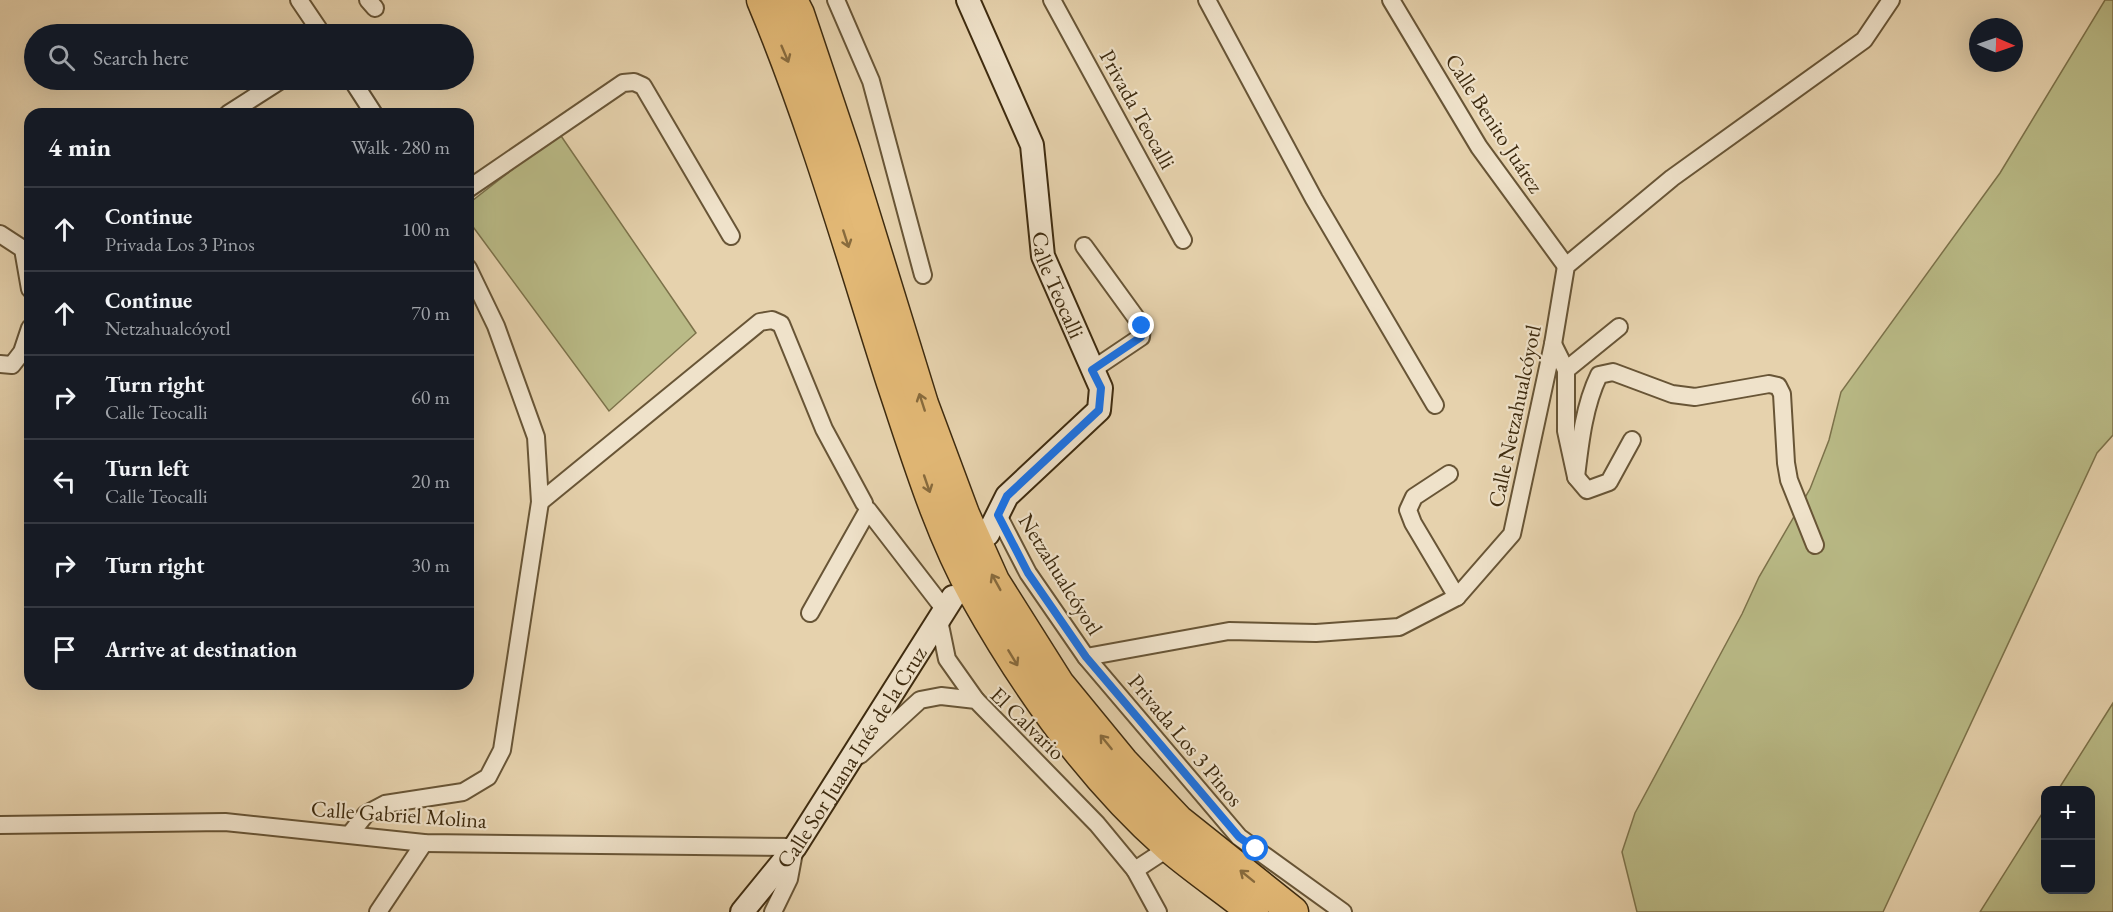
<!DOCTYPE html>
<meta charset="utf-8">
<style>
body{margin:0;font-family:"EB Garamond",serif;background:#242831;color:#f1f3f6}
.controls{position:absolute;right:18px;bottom:18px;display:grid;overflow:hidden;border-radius:12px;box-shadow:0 6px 24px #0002}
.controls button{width:54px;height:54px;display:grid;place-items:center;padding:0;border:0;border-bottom:2px solid #363941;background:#171b24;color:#f1f3f6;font:30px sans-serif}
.compass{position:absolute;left:1969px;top:18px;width:54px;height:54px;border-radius:50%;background:#171b24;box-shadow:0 6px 24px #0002;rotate:92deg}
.stop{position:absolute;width:18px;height:18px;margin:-14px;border:4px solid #1a73e8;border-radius:50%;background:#fff}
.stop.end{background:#1a73e8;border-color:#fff;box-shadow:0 2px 6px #0008}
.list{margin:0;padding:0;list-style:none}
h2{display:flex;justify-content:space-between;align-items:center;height:78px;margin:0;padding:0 24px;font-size:26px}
h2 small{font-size:20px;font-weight:400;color:#9ea1a6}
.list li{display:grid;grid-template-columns:39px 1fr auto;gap:18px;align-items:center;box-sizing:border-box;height:84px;padding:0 24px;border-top:2px solid #363941}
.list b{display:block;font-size:22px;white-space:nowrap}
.list p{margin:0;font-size:20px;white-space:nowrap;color:#9ea1a6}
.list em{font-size:20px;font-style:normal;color:#9ea1a6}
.icon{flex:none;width:33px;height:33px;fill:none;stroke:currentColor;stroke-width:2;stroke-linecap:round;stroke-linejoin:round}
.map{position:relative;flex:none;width:2113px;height:912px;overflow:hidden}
.search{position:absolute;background:#171b24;box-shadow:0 6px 24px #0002;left:24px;top:24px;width:450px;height:66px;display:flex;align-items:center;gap:15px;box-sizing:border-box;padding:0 21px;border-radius:33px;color:#9ea1a6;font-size:22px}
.panel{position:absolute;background:#171b24;box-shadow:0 6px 24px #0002;left:24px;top:108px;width:450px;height:582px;border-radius:18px}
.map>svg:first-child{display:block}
</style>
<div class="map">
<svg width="2113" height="912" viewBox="0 0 2113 912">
<rect width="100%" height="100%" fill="#e6d2ad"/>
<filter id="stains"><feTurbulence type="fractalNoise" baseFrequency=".00333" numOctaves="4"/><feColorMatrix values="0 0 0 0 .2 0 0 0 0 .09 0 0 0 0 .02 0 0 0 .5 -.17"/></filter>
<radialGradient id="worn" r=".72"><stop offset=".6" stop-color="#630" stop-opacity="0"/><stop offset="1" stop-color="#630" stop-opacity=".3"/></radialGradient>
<g fill="#b9ba86" stroke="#7c724a" stroke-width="1.5">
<polygon points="2105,0 2113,0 2113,435 2097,453 1883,912 1637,912 1622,852 1635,813 1742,614 1759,577 1810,489 1829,440 1841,392 2000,173"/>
<polygon points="559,133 696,333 609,411 468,220 468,204"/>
<polygon points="2113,703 2113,912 1980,912 2045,809 2046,890 2090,890 2090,790 2058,790"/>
</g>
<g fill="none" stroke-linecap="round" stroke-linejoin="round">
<defs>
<g id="street">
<polyline points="299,0 322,34"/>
<polyline points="368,0 375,8"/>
<polyline points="836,0 871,81 923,275"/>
<polyline points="1052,0 1183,240"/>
<polyline points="1207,0 1314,199 1435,405"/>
<polyline points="1391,0 1479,147 1566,266"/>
<polyline points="352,80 374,114"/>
<polyline points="228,114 281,80"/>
<polyline points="468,189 623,83 634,82 643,86 731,236"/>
<polyline points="0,234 23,249 30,289"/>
<polyline points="1084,246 1142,326 1141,337 1092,370"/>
<polyline points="1553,344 1566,370 1566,431 1576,477 1587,490 1609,482 1632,440"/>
<polyline points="0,364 12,365 22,352 30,328"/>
<polyline points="1566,370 1619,327"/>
<polyline points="1449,474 1414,497 1408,510 1413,523 1457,597"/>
<path d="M1576,477C1580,443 1584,406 1599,375L1613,372L1672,394L1695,397L1769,384L1778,386L1782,394L1786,463L1789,480L1815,545"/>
<polyline points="540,502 760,322 772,320 781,324 824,429 864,503"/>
<polyline points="998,515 1028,573 1086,657 1239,837 1343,912"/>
<polyline points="810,613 868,510 945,610"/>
<polyline points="939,620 947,659 976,700"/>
<polyline points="1086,657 1229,631 1316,633 1399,627 1457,597 1512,534 1553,344 1566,266 1672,178 1864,40 1891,0"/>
<polyline points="860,755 920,700 941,696 976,700 1097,824 1135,870 1158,912"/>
<polyline points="0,825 225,822 424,843 795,847 789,879 773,912"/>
<polyline points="350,834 366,814 385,804 463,792 488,777 502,750 540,502 536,437 496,326 468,268"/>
<polyline points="1135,870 1170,847"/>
<polyline points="378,912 424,843"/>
</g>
<g id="secondary">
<path id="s1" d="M968,0L1032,145L1043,256L1101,388L1099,410L1007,496L988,534"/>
<path id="s2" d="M742,912L795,847L953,597"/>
</g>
<g id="highway">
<path d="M762,0C814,124 851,255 892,383C916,454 938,529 975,596C1026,687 1090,777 1169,847C1196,870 1226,890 1253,912"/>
<polyline points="792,0 799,14 845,151 923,404 964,514 994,581 1059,684 1123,762 1179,821 1293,912"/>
</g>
</defs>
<use href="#street" stroke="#685536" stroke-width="20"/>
<use href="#secondary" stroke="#3e2b0f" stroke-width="26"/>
<use href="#highway" stroke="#3e2b0f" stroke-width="33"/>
<use href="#street" stroke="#efe2ca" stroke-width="16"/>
<use href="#secondary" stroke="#efe2ca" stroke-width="22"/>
<use href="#highway" stroke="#e3b976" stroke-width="30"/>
</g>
<defs><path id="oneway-shaft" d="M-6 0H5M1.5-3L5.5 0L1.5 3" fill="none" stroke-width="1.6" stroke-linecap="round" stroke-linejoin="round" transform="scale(1.5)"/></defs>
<g stroke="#886b3d">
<use href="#oneway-shaft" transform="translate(785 54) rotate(67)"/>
<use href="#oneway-shaft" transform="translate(846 239) rotate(72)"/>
<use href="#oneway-shaft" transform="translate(922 402) rotate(-108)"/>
<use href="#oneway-shaft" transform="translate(927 484) rotate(71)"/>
<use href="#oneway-shaft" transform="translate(996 582) rotate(-119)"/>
<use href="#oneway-shaft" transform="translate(1013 658) rotate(59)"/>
<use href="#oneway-shaft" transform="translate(1106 742) rotate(-129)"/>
<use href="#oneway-shaft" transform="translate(1247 876) rotate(-141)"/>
</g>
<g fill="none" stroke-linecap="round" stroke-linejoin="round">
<polyline stroke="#1a73e8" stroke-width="8" points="1142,326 1141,337 1092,370 1101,388 1099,410 1007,496 998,515 1028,573 1086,657 1239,837 1256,849"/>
</g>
<g text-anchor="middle" stroke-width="4.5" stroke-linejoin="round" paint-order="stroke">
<g font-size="22" fill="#3e2b0f" stroke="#efe2ca">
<text transform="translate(1138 109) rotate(61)" y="8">Privada Teocalli</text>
<text transform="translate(1495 123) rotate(57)" y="8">Calle Benito Juárez</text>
<text dy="8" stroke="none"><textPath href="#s1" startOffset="302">Calle Teocalli</textPath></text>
<text transform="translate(1514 416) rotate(-78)" y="8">Calle Netzahualcóyotl</text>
<text transform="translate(1061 574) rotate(58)" y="8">Netzahualcóyotl</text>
<text transform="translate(1028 723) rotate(44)" y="8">El Calvario</text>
<text transform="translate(1186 740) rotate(50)" y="8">Privada Los 3 Pinos</text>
<text dy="8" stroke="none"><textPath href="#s2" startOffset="190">Calle Sor Juana Inés de la Cruz</textPath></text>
<text transform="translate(399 814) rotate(4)" y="8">Calle Gabriel Molina</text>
</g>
</g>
<rect width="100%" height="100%" filter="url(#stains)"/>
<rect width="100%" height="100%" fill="url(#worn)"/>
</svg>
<div class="controls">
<button>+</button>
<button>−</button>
</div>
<svg class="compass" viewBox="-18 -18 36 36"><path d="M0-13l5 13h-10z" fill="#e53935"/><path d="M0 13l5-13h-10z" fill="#9ea1a6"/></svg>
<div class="stop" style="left:1256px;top:849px"></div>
<div class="stop end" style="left:1142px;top:326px"></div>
<div class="search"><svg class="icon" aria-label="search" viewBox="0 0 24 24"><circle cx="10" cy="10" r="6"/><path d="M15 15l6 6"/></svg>Search here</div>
<section class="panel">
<h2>4 min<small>Walk · 280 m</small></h2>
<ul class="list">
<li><svg class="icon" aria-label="ahead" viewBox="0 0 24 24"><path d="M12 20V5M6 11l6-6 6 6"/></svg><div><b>Continue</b><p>Privada Los 3 Pinos</p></div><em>100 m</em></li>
<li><svg class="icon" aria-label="ahead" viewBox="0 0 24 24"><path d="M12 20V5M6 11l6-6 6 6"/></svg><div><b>Continue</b><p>Netzahualcóyotl</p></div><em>70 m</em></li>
<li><svg class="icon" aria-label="right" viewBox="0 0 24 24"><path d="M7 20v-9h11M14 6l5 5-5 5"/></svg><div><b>Turn right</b><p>Calle Teocalli</p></div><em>60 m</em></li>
<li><svg class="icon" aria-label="left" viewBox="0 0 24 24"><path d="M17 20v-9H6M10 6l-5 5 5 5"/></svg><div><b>Turn left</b><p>Calle Teocalli</p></div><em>20 m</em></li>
<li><svg class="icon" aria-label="right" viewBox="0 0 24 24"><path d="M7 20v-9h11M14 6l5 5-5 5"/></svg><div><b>Turn right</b></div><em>30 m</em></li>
<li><svg class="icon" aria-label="arrive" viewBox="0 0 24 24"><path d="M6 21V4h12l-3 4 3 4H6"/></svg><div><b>Arrive at destination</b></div></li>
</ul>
</section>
</div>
